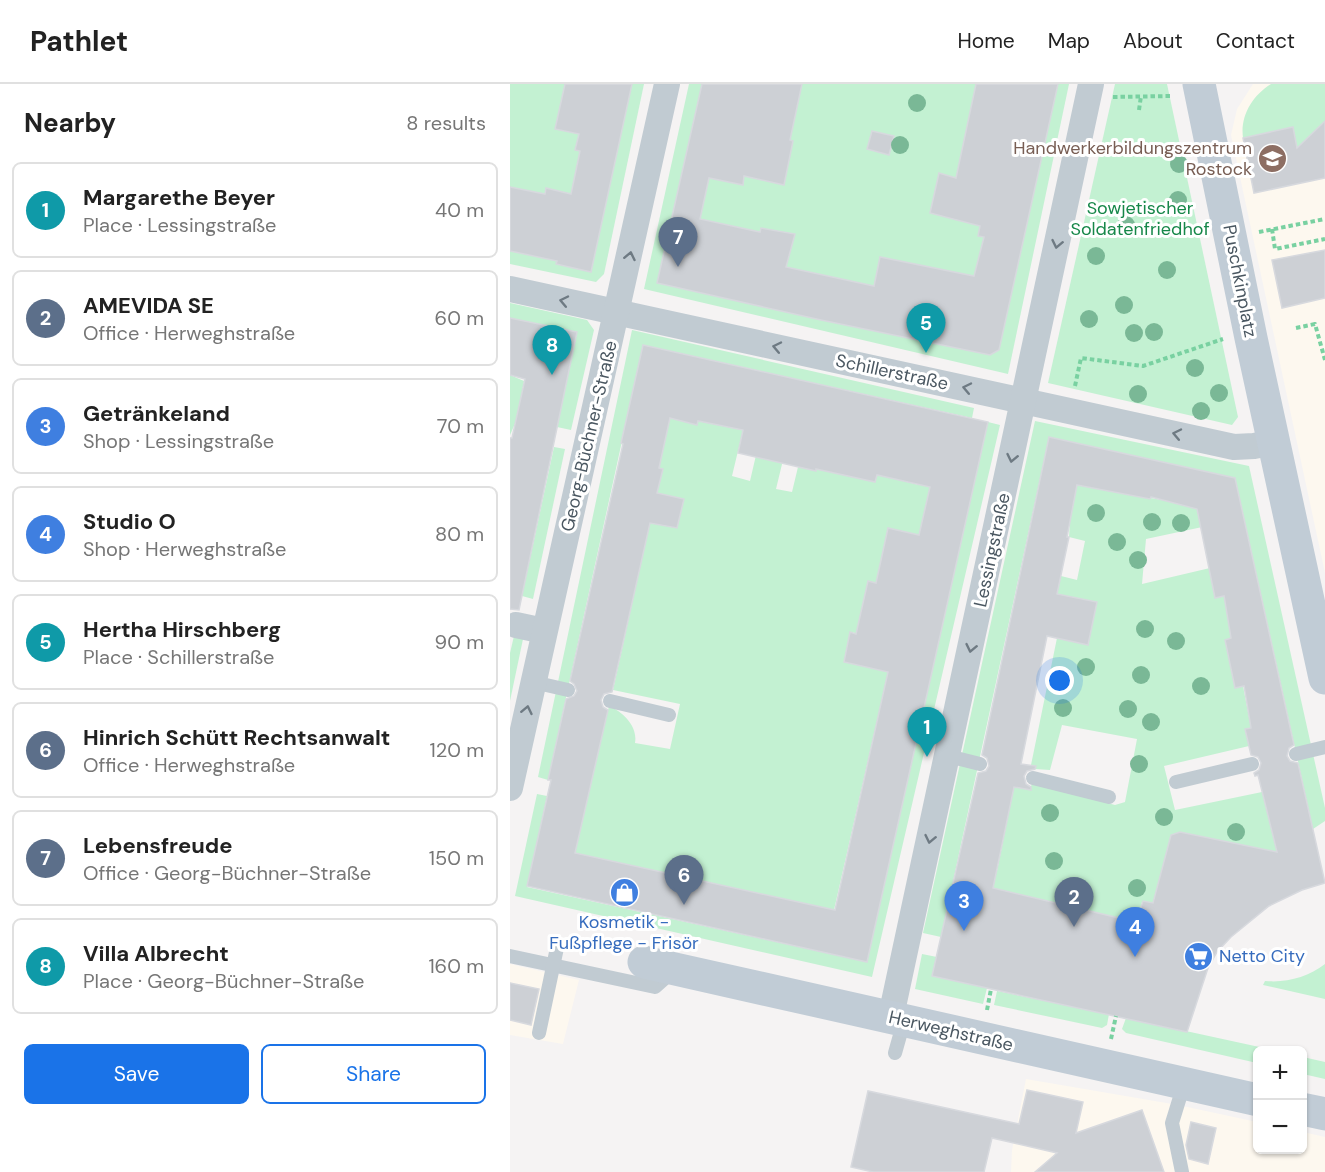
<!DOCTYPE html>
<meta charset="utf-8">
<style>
body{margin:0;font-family:"DM Sans",sans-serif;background:#f2f2f2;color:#222}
.controls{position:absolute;right:18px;bottom:18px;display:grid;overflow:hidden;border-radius:9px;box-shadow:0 2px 4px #0004}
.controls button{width:54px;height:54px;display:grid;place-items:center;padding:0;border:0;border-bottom:2px solid #e0e0e0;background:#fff;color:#222;font:30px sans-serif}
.you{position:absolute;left:550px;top:597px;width:21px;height:21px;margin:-15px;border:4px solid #fff;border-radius:50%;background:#1a73e8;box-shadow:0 0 0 9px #1a73e833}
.badge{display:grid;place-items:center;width:39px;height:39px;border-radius:50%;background:#1a73e8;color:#fff;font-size:20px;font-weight:700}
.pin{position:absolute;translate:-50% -50px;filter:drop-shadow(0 2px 3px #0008)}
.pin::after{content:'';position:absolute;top:32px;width:21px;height:18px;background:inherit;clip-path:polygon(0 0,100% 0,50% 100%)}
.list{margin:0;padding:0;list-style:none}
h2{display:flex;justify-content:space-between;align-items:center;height:78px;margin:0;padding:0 24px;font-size:26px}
h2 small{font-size:20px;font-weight:400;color:#767676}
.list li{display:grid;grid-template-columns:39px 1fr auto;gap:18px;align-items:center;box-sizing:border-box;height:96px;margin:0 12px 12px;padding:0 12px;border:2px solid #e0e0e0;border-radius:9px}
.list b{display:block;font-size:22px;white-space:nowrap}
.list p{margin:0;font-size:20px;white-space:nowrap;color:#767676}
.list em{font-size:20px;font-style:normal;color:#767676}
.actions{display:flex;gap:12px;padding:18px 24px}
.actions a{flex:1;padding:14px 0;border:2px solid #1a73e8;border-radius:9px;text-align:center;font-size:21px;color:#1a73e8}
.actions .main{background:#1a73e8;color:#fff}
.map{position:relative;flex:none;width:815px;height:1088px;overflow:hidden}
header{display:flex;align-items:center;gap:36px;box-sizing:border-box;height:84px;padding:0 30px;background:#fff;border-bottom:2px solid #e0e0e0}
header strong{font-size:28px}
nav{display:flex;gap:33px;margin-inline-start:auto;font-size:21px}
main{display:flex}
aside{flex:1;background:#fff}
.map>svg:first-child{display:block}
</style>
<header>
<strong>Pathlet</strong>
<nav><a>Home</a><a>Map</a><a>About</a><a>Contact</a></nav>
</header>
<main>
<aside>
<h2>Nearby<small>8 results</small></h2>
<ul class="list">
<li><span class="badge" style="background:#0f9aa8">1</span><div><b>Margarethe Beyer</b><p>Place · Lessingstraße</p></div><em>40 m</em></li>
<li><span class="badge" style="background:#5c6f8a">2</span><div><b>AMEVIDA SE</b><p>Office · Herweghstraße</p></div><em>60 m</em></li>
<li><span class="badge" style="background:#3f7fe0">3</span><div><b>Getränkeland</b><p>Shop · Lessingstraße</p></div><em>70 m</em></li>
<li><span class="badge" style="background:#3f7fe0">4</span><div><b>Studio O</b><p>Shop · Herweghstraße</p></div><em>80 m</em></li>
<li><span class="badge" style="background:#0f9aa8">5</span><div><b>Hertha Hirschberg</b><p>Place · Schillerstraße</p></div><em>90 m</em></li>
<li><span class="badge" style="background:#5c6f8a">6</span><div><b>Hinrich Schütt Rechtsanwalt</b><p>Office · Herweghstraße</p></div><em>120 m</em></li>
<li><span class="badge" style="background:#5c6f8a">7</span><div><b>Lebensfreude</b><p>Office · Georg-Büchner-Straße</p></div><em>150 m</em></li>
<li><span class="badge" style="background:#0f9aa8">8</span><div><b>Villa Albrecht</b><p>Place · Georg-Büchner-Straße</p></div><em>160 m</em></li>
</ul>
<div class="actions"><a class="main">Save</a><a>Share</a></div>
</aside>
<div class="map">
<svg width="815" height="1088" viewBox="0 0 815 1088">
<rect width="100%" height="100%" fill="#f5f3f3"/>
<g fill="#fdf8ef">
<polygon points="743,0 815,0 815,489 721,51 727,25"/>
<polygon points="0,880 69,896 53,960 0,951"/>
<polygon points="516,995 668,1021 747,1038 748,1066 792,1066 793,1048 815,1053 815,1088 501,1088 502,1066"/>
</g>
<g fill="#c3f1d2">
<polygon points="0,0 134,0 94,190 86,198 0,180"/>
<polygon points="179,0 559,0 498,290 134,205"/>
<polygon points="605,0 657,0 728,333 722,341 538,299"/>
<path d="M761,0H815V37L791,82L782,44L733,54C730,32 742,12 761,0Z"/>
<polygon points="0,219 77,236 84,246 61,346 47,343 67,249 0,234"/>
<polygon points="122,246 464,324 462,334 133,261 38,696 28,693"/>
<polygon points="0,291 14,297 7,335 0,351"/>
<path d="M162,323L190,324L224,332L222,344L233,346L222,392L240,397L253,341L280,347L266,405L282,408L288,383L306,387L313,352L329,390L365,398L373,363L399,369L393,397L409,401L428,367L409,451L394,506L358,498L351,528L386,536L381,558L341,548L378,588L324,826L65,769L99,622C113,628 128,642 125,659L160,665L170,620L103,606L140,438L167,444L174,415L147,409L153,385L135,381Z"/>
<polygon points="525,337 739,382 815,724 815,737 803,745 725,394 539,353 431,853 413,849"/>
<polygon points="478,338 490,341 362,893 5,812 27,710 37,712 17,803 357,878"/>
<polygon points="44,363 55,365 23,515 12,512"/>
<polygon points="567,401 652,416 694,426 697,442 636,455 632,500 700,484 714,512 721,554 715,556 725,604 733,602 741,644 735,646 739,662 654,682 665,726 752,708 767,768 670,748 661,751 643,819 632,818 626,838 479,803 487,787 504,703 520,706 522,699 605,721 615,718 627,655 552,641 540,686 525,685 525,682 521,681 547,554 578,560 587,519 547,510 551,492 567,496 575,457 559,453 560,437"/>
<polygon points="4,552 13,555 0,617 0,569"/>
<polygon points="412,870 427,873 422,892 477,904 473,920 405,905"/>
<path d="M815,880V915L753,901L755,897C777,899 798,893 815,880Z"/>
<polygon points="487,907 599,930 597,941 592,944 484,921"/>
<polygon points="616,934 763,966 748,966 747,979 616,949 612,945"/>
<polygon points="793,973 815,978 815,995 793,990"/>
</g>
<g fill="#cdd0d5" stroke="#d7d9de" stroke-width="1.5" fill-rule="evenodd">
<polygon points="55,0 122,0 81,188 46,180 47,177 0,167 0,103 35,110 36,104 61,110 70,67 65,66 69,50 45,45"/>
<polygon points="192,0 292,0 280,56 283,57 274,101 234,92 233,101 199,94 190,135 250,148 251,144 285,150 276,183 364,202 370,173 464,192 474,153 468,152 470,142 420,129 429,89 446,94 466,0 548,0 489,266 480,271 311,236 147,199"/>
<polygon points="815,37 815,94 744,109 733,54 783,43 787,64"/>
<polygon points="362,47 384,52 379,71 357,65"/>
<polygon points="815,166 815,214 772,224 762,176"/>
<polygon points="0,234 67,248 9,526 0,525 0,354 2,354 15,295 0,291"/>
<path d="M133,261L478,338L357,878L17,802L41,696H38L56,615L64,612L67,607L64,600L60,597L113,360L111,359ZM160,334L187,341L188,337L233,346L228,369L306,387V385L365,398L367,391L420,403L409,451L378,444L366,499L358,497L346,550L340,548L334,578L378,588L325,826L65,769L98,626L93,623L91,616L94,610L102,608L140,439L167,444L174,415L147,409L153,385L149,384Z"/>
<path d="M539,353L725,394L784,661L779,664L777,672L780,677L788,679L815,799L792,806L759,822L721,853L707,868L698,884L677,948L422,892L468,689L476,687L479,682L477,674L472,671ZM567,401L640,415L641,413L687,425L705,514L714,512L721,554L715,556L725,604L734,602L741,644L735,645L741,671L748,673L751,679L749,686L744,689L745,692L748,691L767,768L670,748L661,751L643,819L633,817L626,838L483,804L504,703L521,706V703L516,700L514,692L517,687L525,685L526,682L511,680L537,552L578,561L587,518L547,510L559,453H557Z"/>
<polygon points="0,899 29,905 21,941 0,936"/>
<polygon points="517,1006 573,1018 566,1049 632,1026 654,1088 525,1088 547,1069 482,1054 474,1088 363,1088 341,1083 358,1007 509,1040"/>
<polygon points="681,1038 706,1044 698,1080 679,1075 676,1061"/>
</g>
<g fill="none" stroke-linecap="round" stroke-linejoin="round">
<g stroke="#79d1a1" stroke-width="4" stroke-dasharray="4.5 3" stroke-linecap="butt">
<polyline points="603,13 662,12"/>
<polyline points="629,26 631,12"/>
<polyline points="762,145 765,165 815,155"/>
<polyline points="749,148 815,135"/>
<polyline points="786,244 805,240 815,276"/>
<polyline points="565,302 571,274 633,282 713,255"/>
<polyline points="477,926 481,905"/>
<polyline points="601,955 606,932"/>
</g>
<g stroke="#c1cbd2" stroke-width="14">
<polyline points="23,598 58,606"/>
<polyline points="100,617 159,631"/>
<polyline points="786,670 815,663"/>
<polyline points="438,672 470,680"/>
<polyline points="523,694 599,713"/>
<polyline points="666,698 742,680"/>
<polyline points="0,872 145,903 163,887"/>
<polyline points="29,949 48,859"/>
<polyline points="385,969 394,937"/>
<polyline points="672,1088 662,1039 674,1000"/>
</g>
<g stroke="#c1cbd2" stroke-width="26">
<polyline points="0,205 724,363 744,362 764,358"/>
<polyline points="6,541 34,547"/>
<path d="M0,704C51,469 106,235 157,0"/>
<polyline points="381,932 581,0"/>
</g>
<g stroke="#c1ccd6" stroke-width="33">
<polyline points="689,0 741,254 815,594"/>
<polyline points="134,878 748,1016"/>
<polyline points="792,1025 815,1030"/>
</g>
</g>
<g fill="#7ab896">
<circle cx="407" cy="19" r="9"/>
<circle cx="390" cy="61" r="9"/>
<circle cx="669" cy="80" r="9"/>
<circle cx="668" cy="116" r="9"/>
<circle cx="616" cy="141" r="9"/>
<circle cx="586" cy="172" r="9"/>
<circle cx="657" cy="186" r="9"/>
<circle cx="614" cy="221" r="9"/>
<circle cx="579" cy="235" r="9"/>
<circle cx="644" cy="248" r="9"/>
<circle cx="624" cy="249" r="9"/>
<circle cx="685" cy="284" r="9"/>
<circle cx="709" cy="309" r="9"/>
<circle cx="628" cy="310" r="9"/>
<circle cx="691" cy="327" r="9"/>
<circle cx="586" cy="429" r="9"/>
<circle cx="642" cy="438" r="9"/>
<circle cx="671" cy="439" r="9"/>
<circle cx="607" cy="458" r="9"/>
<circle cx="628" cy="476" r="9"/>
<circle cx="635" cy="545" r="9"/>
<circle cx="666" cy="557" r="9"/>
<circle cx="576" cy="583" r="9"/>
<circle cx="631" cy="591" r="9"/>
<circle cx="691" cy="602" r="9"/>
<circle cx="553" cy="624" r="9"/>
<circle cx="618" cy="625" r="9"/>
<circle cx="641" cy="638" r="9"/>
<circle cx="629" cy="680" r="9"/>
<circle cx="540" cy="729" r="9"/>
<circle cx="654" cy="733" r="9"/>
<circle cx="726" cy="748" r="9"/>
<circle cx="544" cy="777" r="9"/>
<circle cx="627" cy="804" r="9"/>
</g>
<defs><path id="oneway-chevron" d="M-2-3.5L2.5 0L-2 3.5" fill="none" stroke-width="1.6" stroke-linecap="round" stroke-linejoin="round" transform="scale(1.5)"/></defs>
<g stroke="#6e7a83">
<use href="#oneway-chevron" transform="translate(547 160) rotate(102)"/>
<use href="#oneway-chevron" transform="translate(120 172) rotate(-78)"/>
<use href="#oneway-chevron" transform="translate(54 217) rotate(-168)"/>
<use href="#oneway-chevron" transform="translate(267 263) rotate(-168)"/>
<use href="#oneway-chevron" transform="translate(457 304) rotate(-168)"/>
<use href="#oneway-chevron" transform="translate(667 350) rotate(-168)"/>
<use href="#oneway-chevron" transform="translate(502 374) rotate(102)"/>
<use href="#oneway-chevron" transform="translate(461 564) rotate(102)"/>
<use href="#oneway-chevron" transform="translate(17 626) rotate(-78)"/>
<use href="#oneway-chevron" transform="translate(420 755) rotate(102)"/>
</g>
<defs>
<symbol id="university-disc" viewBox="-11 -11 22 22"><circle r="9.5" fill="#8d6e63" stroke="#fff"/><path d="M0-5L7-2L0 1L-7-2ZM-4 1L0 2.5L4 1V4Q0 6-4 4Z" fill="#fff"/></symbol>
<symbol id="shop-disc" viewBox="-11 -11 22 22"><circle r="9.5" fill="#3f7fe0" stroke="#fff"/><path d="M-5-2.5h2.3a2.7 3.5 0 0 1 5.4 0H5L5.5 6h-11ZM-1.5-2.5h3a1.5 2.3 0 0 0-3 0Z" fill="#fff"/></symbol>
<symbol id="supermarket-disc" viewBox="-11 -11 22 22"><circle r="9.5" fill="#3f7fe0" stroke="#fff"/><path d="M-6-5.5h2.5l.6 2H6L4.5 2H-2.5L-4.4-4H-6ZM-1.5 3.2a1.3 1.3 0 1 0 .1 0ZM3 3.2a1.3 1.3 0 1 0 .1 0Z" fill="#fff"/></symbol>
</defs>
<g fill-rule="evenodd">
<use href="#university-disc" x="746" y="58" width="33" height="33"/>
<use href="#shop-disc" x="98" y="792" width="33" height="33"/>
<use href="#supermarket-disc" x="672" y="856" width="33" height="33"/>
</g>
<g text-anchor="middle" stroke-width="6" stroke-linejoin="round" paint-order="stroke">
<g font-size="18" fill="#785e54" stroke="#fff" text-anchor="end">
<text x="742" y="70">Handwerkerbildungszentrum<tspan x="742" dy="21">Rostock</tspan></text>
</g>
<g font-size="18" fill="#168749" stroke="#fff">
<text x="630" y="130">Sowjetischer<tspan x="630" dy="21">Soldatenfriedhof</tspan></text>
</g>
<g font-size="18" fill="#4a5761" stroke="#fff">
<text transform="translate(730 197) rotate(79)" y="6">Puschkinplatz</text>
<text transform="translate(382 288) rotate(12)" y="6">Schillerstraße</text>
<text transform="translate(79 352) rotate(-77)" y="6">Georg-Büchner-Straße</text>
<text transform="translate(482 466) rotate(-78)" y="6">Lessingstraße</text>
<text transform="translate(441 947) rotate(13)" y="6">Herweghstraße</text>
</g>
<g font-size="18" fill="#366cbe" stroke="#fff">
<text x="114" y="844">Kosmetik -<tspan x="114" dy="21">Fußpflege - Frisör</tspan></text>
<text x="709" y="878" text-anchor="start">Netto City</text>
</g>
</g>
</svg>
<div class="controls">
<button>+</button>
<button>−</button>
</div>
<div class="you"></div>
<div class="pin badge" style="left:417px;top:673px;background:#0f9aa8">1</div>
<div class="pin badge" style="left:564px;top:843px;background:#5c6f8a">2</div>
<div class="pin badge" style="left:454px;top:847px;background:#3f7fe0">3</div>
<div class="pin badge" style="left:625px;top:873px;background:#3f7fe0">4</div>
<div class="pin badge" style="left:416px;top:269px;background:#0f9aa8">5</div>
<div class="pin badge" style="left:174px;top:821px;background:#5c6f8a">6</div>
<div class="pin badge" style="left:168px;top:183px;background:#5c6f8a">7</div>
<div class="pin badge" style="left:42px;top:291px;background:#0f9aa8">8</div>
</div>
</main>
